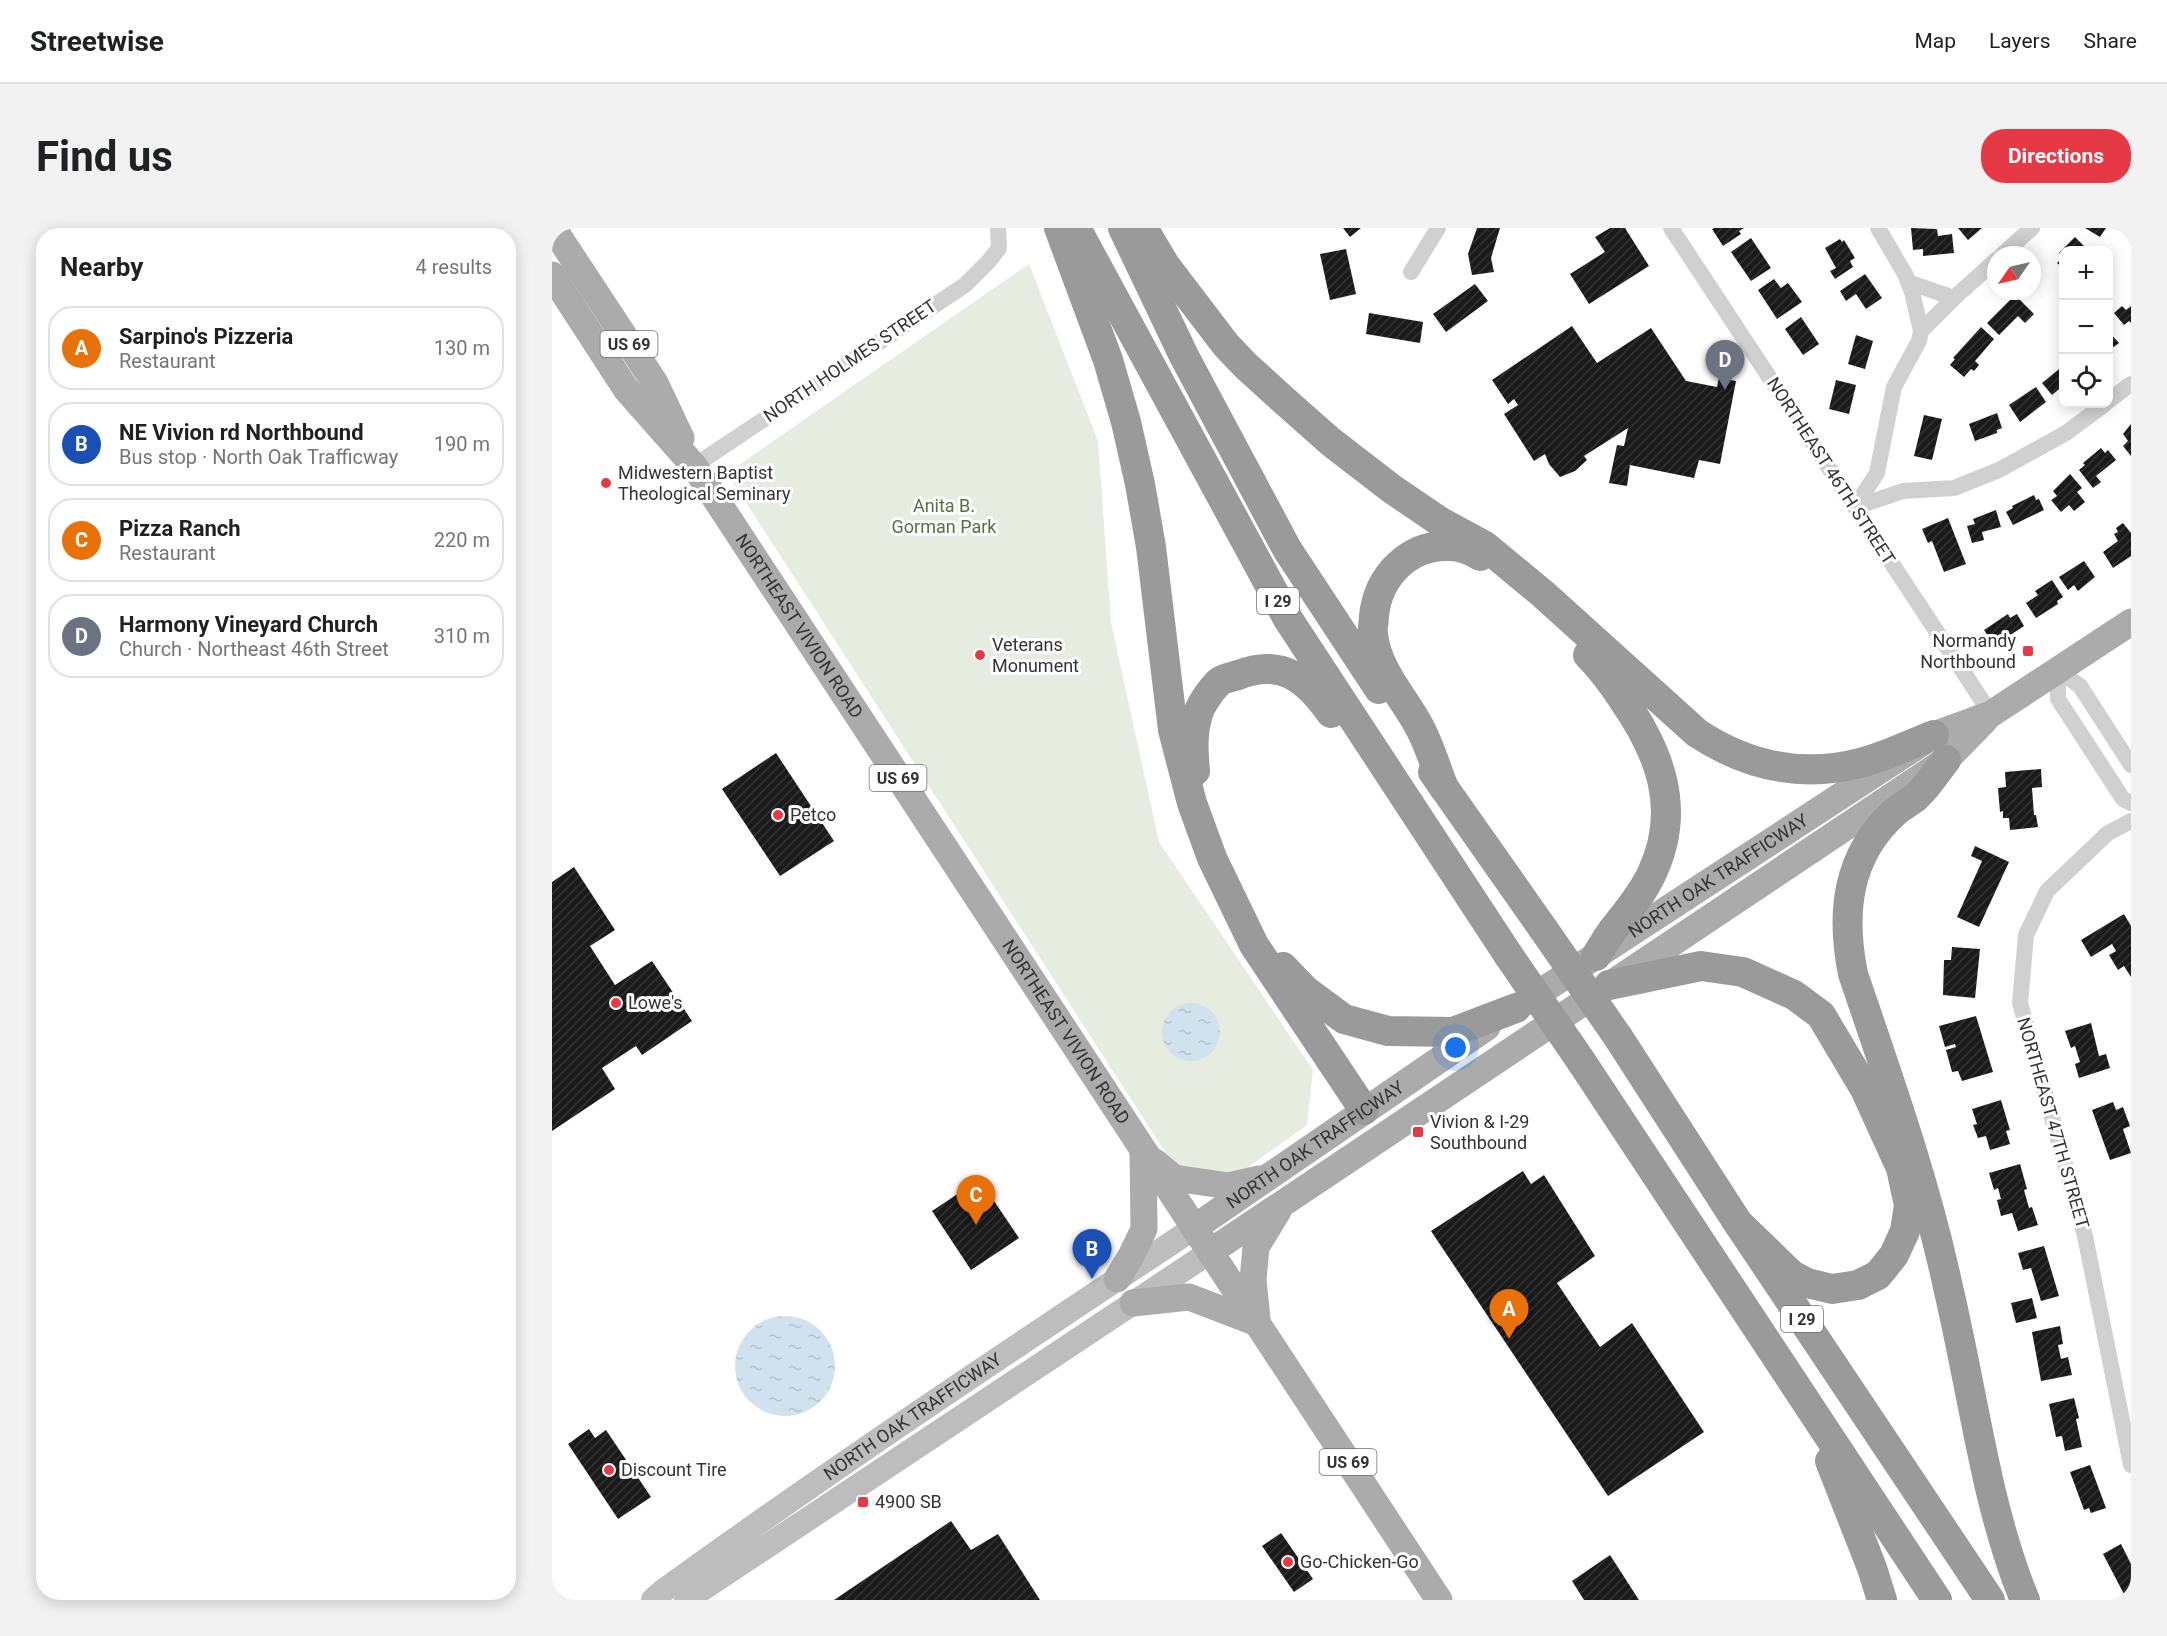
<!DOCTYPE html>
<meta charset="utf-8">
<style>
body{margin:0;font-family:Roboto,sans-serif;background:#f2f2f2;color:#202124}
.controls{position:absolute;right:18px;top:18px;display:grid;overflow:hidden;border-radius:12px;box-shadow:0 3px 15px #0003}
.controls button{width:54px;height:54px;display:grid;place-items:center;padding:0;border:0;border-bottom:2px solid #e0e0e0;background:#fff;color:#202124;font:30px sans-serif}
.compass{position:absolute;left:1435px;top:18px;width:54px;height:54px;border-radius:50%;background:#fff;box-shadow:0 3px 15px #0003;rotate:236deg}
.you{position:absolute;left:904px;top:820px;width:21px;height:21px;margin:-15px;border:4px solid #fff;border-radius:50%;background:#1a73e8;box-shadow:0 0 0 9px #1a73e833}
.badge{display:grid;place-items:center;width:39px;height:39px;border-radius:50%;background:#e63946;color:#fff;font-size:20px;font-weight:700}
.pin{position:absolute;translate:-50% -50px;filter:drop-shadow(0 2px 3px #0008)}
.pin::after{content:'';position:absolute;top:32px;width:21px;height:18px;background:inherit;clip-path:polygon(0 0,100% 0,50% 100%)}
.list{margin:0;padding:0;list-style:none}
h2{display:flex;justify-content:space-between;align-items:center;height:78px;margin:0;padding:0 24px;font-size:26px}
h2 small{font-size:20px;font-weight:400;color:#757577}
.list li{display:grid;grid-template-columns:39px 1fr auto;gap:18px;align-items:center;box-sizing:border-box;height:84px;margin:0 12px 12px;padding:0 12px;border:2px solid #e0e0e0;border-radius:24px}
.list b{display:block;font-size:22px;white-space:nowrap}
.list p{margin:0;font-size:20px;white-space:nowrap;color:#757577}
.list em{font-size:20px;font-style:normal;color:#757577}
.icon{flex:none;width:33px;height:33px;fill:none;stroke:currentColor;stroke-width:2;stroke-linecap:round;stroke-linejoin:round}
.map{position:relative;flex:none;width:1579px;height:1372px;overflow:hidden;border-radius:24px}
header{display:flex;align-items:center;gap:36px;box-sizing:border-box;height:84px;padding:0 30px;background:#fff;border-bottom:2px solid #e0e0e0}
header strong{font-size:28px}
nav{display:flex;gap:33px;margin-inline-start:auto;font-size:21px}
.intro{display:flex;align-items:center;justify-content:space-between;box-sizing:border-box;height:144px;padding:0 36px}
h1{margin:0;font-size:42px}
.button{padding:15px 27px;border-radius:24px;background:#e63946;color:#fff;font-size:21px;font-weight:700}
main{display:flex;gap:36px;padding:0 36px}
aside{flex:1;background:#fff;border-radius:24px;box-shadow:0 3px 15px #0003}
.map>svg:first-child{display:block}
</style>
<header>
<strong>Streetwise</strong>
<nav><a>Map</a><a>Layers</a><a>Share</a></nav>
</header>
<div class="intro"><h1>Find us</h1><a class="button">Directions</a></div>
<main>
<aside>
<h2>Nearby<small>4 results</small></h2>
<ul class="list">
<li><span class="badge" style="background:#e8710a">A</span><div><b>Sarpino's Pizzeria</b><p>Restaurant</p></div><em>130 m</em></li>
<li><span class="badge" style="background:#1a4fb4">B</span><div><b>NE Vivion rd Northbound</b><p>Bus stop · North Oak Trafficway</p></div><em>190 m</em></li>
<li><span class="badge" style="background:#e8710a">C</span><div><b>Pizza Ranch</b><p>Restaurant</p></div><em>220 m</em></li>
<li><span class="badge" style="background:#6b7280">D</span><div><b>Harmony Vineyard Church</b><p>Church · Northeast 46th Street</p></div><em>310 m</em></li>
</ul>
</aside>
<div class="map">
<svg width="1579" height="1372" viewBox="0 0 1579 1372">
<defs>
<pattern id="water-ripples" width="26" height="14" patternUnits="userSpaceOnUse" patternTransform="scale(1.5)"><rect width="26" height="14" fill="#cfe2ee"/><path d="M2 4q2-2 4 0t4 0M15 11q2-2 4 0t4 0" fill="none" stroke="#b2c2cd"/></pattern>
<pattern id="building-hatch" width="6" height="6" patternUnits="userSpaceOnUse" patternTransform="scale(1.5)"><rect width="6" height="6" fill="#1a1a1a"/><path d="M-1 1l2-2M0 6l6-6M5 7l2-2" fill="none" stroke="#333"/></pattern>
</defs>
<rect width="100%" height="100%" fill="#fff"/>
<polygon fill="#e6ecdf" points="477,36 546,213 559,394 607,614 761,842 755,897 681,950 628,947 175,245"/>
<g fill="url(#water-ripples)">
<circle cx="639" cy="804" r="29"/>
<circle cx="233" cy="1138" r="50"/>
</g>
<g fill="url(#building-hatch)">
<polygon points="791,0 809,0 798,9"/>
<polygon points="925,0 948,0 939,30 942,44 920,47 916,26"/>
<polygon points="1058,0 1073,0 1097,38 1037,76 1018,46 1053,24 1043,9"/>
<polygon points="1162,0 1192,0 1187,3 1189,6 1171,18 1160,1"/>
<polygon points="1359,0 1385,1 1386,8 1400,6 1402,25 1371,28 1371,21 1361,22"/>
<polygon points="1406,0 1430,0 1416,12"/>
<polygon points="1533,0 1554,0 1548,9"/>
<polygon points="1523,9 1536,22 1512,22 1512,41 1505,35 1511,29 1507,25"/>
<polygon points="1199,10 1219,40 1199,53 1179,24"/>
<polygon points="1288,11 1290,14 1292,12 1303,30 1298,33 1301,39 1283,51 1278,43 1284,40 1273,20"/>
<polygon points="794,21 804,66 778,72 768,26"/>
<polygon points="1313,46 1330,70 1314,81 1304,66 1294,73 1288,63"/>
<polygon points="1222,51 1229,60 1236,55 1250,74 1225,91 1206,62"/>
<polygon points="923,56 936,73 894,104 881,86"/>
<polygon points="1463,67 1482,86 1473,95 1466,88 1447,107 1435,95"/>
<polygon points="1570,78 1574,82 1579,78 1579,95 1577,93 1572,97 1562,85"/>
<polygon points="817,85 871,94 868,115 814,106"/>
<polygon points="1249,89 1267,116 1251,127 1233,101"/>
<polygon points="1020,98 1045,135 1099,100 1134,153 1165,159 1167,150 1184,153 1168,236 1147,232 1142,250 1078,237 1075,258 1057,255 1065,217 1072,218 1076,200 1032,228 1035,232 1023,243 1008,249 997,236 993,226 982,233 952,186 966,177 962,171 956,176 940,152"/>
<polygon points="1429,99 1442,111 1423,133 1427,137 1422,143 1419,141 1412,149 1398,137 1403,131 1401,130"/>
<polygon points="1556,103 1567,115 1556,123"/>
<polygon points="1304,107 1321,113 1313,141 1296,136"/>
<polygon points="1512,137 1512,157 1500,167 1490,155"/>
<polygon points="1284,152 1304,157 1297,186 1277,181"/>
<polygon points="1484,159 1494,174 1468,194 1457,177"/>
<polygon points="1445,185 1450,200 1445,202 1445,205 1423,213 1417,196"/>
<polygon points="1372,187 1390,191 1380,232 1362,228"/>
<polygon points="1579,196 1579,228 1571,218 1576,213 1571,206"/>
<polygon points="1549,220 1553,225 1556,222 1564,232 1544,248 1549,254 1541,260 1527,242 1533,237 1531,235"/>
<polygon points="1518,246 1530,260 1525,264 1533,274 1522,283 1517,277 1509,284 1499,272 1505,268 1501,263"/>
<polygon points="1482,267 1484,272 1487,271 1492,282 1461,297 1454,284 1461,280 1460,278"/>
<polygon points="1444,282 1449,299 1430,304 1432,312 1420,315 1415,298 1423,296 1421,291"/>
<polygon points="1396,290 1414,336 1392,344 1380,313 1376,315 1370,301"/>
<polygon points="1571,295 1579,305 1579,328 1561,340 1551,324 1566,313 1562,306 1566,304 1564,300"/>
<polygon points="1532,333 1543,349 1526,363 1522,357 1516,362 1507,349"/>
<polygon points="1500,352 1511,369 1505,373 1506,376 1484,390 1474,375 1486,367 1483,363"/>
<polygon points="1456,386 1458,390 1465,386 1472,398 1437,421 1430,412 1436,408 1432,402"/>
<polygon points="224,525 282,613 228,648 170,561"/>
<polygon points="1489,541 1490,559 1480,560 1482,587 1484,587 1486,599 1458,602 1457,590 1451,590 1451,583 1448,584 1446,560 1454,559 1453,544"/>
<polygon points="1423,618 1457,634 1427,699 1405,689 1430,633 1419,628"/>
<polygon points="22,639 63,702 38,718 63,757 100,733 140,793 90,827 84,818 50,840 63,861 0,903 0,654"/>
<polygon points="1572,686 1579,698 1579,749 1572,738 1566,742 1557,727 1564,723 1560,716 1539,729 1529,712"/>
<polygon points="1400,719 1428,721 1423,770 1391,767 1392,732 1399,732"/>
<polygon points="1424,788 1441,844 1410,853 1406,843 1400,844 1394,822 1404,819 1403,816 1393,819 1387,798"/>
<polygon points="1539,795 1547,828 1554,826 1558,840 1527,850 1523,836 1528,834 1523,818 1519,820 1513,803"/>
<polygon points="1449,872 1458,902 1454,903 1458,916 1438,922 1434,908 1426,910 1421,897 1425,896 1420,881"/>
<polygon points="1561,874 1564,882 1571,879 1578,898 1571,901 1579,925 1558,932 1540,882"/>
<polygon points="1468,936 1475,961 1472,962 1477,980 1480,979 1486,997 1466,1003 1460,985 1449,988 1445,972 1449,971 1446,960 1442,962 1437,945"/>
<polygon points="971,943 979,956 992,947 1043,1028 1005,1055 1048,1119 1080,1095 1152,1204 1056,1268 879,1003"/>
<polygon points="422,955 431,968 436,964 467,1010 419,1042 380,983"/>
<polygon points="1492,1018 1507,1068 1489,1073 1479,1040 1471,1042 1466,1025"/>
<polygon points="1480,1070 1485,1090 1464,1095 1459,1075"/>
<polygon points="1508,1098 1511,1116 1506,1117 1509,1131 1516,1129 1520,1147 1489,1153 1480,1104"/>
<polygon points="1522,1170 1527,1190 1524,1191 1530,1219 1513,1223 1510,1208 1504,1209 1497,1176"/>
<polygon points="37,1201 43,1210 54,1202 99,1269 66,1291 16,1216"/>
<polygon points="1538,1237 1554,1280 1539,1285 1537,1280 1532,1282 1518,1244"/>
<polygon points="399,1293 419,1322 446,1306 488,1372 282,1372"/>
<polygon points="729,1305 761,1351 742,1364 710,1318"/>
<polygon points="1569,1316 1579,1336 1579,1367 1574,1370 1551,1326"/>
<polygon points="1058,1327 1087,1372 1032,1372 1020,1353"/>
</g>
<g fill="none" stroke-linecap="round" stroke-linejoin="round">
<g stroke="#d0d0d0" stroke-width="16">
<polyline points="1119,0 1439,486"/>
<polyline points="1326,0 1353,46 1360,64 1369,103"/>
<polyline points="1450,27 1480,0"/>
<polyline points="859,44 886,0"/>
<polyline points="1356,54 1402,70"/>
<polyline points="1556,173 1579,156"/>
<polyline points="142,238 413,57 437,33 447,20 446,0"/>
<polyline points="1303,279 1325,245 1342,159 1367,113 1369,103 1402,70 1444,32"/>
<polyline points="1304,279 1351,263 1402,260 1447,242 1514,205 1553,176"/>
<polyline points="1506,442 1506,471 1571,571 1579,575"/>
<polyline points="1506,442 1528,458 1579,537"/>
<polyline points="1579,593 1556,605 1495,663 1474,707 1468,775 1533,1008 1579,1237"/>
</g>
<g stroke="#bdbdbd" stroke-width="24">
<path id="s1" d="M101,1372L111,1363C285,1237 463,1119 642,1000"/>
<polyline points="134,1372 658,1024"/>
</g>
<g stroke="#ababab" stroke-width="27">
<polyline points="1,0 103,155 129,210"/>
<path id="s2" d="M0,47L74,161L142,238L887,1372"/>
<path id="s3" d="M967,778L1382,507L1439,486L1579,394"/>
<polyline points="603,934 622,950 677,958 707,951"/>
<path id="s4" d="M642,1000L935,799"/>
<polyline points="658,1024 1394,532 1433,492"/>
<polyline points="565,1051 579,1028 592,1001 591,923"/>
<polyline points="581,1075 637,1069 705,1095"/>
<polyline points="705,1091 701,1052 704,1019 726,983"/>
</g>
<g stroke="#9a9a9a" stroke-width="30">
<polyline points="507,0 556,132 574,194 588,256 599,319 621,502 640,575 660,630 702,717 812,882"/>
<polyline points="524,0 736,391 957,728"/>
<polyline points="571,0 632,128 735,321 827,461"/>
<path d="M591,0L613,37L674,117L694,138L736,176L779,214L840,261L887,293L933,318L991,366L1145,505C1195,538 1249,550 1308,535C1333,529 1358,516 1382,507"/>
<path d="M1036,427C1049,440 1060,455 1070,470C1108,524 1130,581 1100,645C1091,665 1077,681 1064,698C1056,707 1051,718 1044,728"/>
<path d="M1394,532C1385,543 1376,558 1365,568C1358,574 1350,578 1343,584C1294,628 1289,686 1301,746C1336,849 1373,952 1396,1059C1412,1127 1423,1196 1439,1264C1448,1301 1458,1337 1473,1372"/>
<path d="M643,543C641,522 640,503 647,483C650,475 659,462 665,456C669,451 679,449 686,447C729,430 754,450 779,485"/>
<polyline points="881,544 992,702"/>
<path d="M892,560C884,540 878,519 868,500C852,469 825,443 821,406C820,401 822,394 822,388C826,348 857,316 898,318C907,318 920,322 928,328"/>
<polyline points="731,739 753,762 792,791 836,803 901,804 964,780"/>
<polyline points="1057,757 1149,738 1191,744 1242,767 1269,787 1313,861 1349,940 1357,977 1353,1003 1342,1027 1326,1047 1306,1057 1280,1061 1255,1055 1240,1047 1186,995"/>
<polyline points="1066,809 1186,995 1438,1372"/>
<polyline points="1029,833 1385,1372"/>
<polyline points="1278,1233 1320,1340 1330,1372"/>
</g>
<g stroke="#9a9a9a" stroke-width="30">
<polyline points="992,702 1066,809"/>
<polyline points="957,728 1029,833"/>
</g>
</g>
<g fill="#e63946" stroke="#fff" stroke-width="2">
<circle cx="54" cy="255" r="6"/>
<rect x="1470" y="417" width="12" height="12" rx="3"/>
<circle cx="428" cy="427" r="6"/>
<circle cx="226" cy="587" r="6"/>
<circle cx="64" cy="775" r="6"/>
<rect x="860" y="898" width="12" height="12" rx="3"/>
<circle cx="57" cy="1242" r="6"/>
<rect x="305" y="1268" width="12" height="12" rx="3"/>
<circle cx="736" cy="1334" r="6"/>
</g>
<g text-anchor="middle" stroke-width="6" stroke-linejoin="round" paint-order="stroke">
<g fill="#fff" stroke="#707070" stroke-width="1.5">
<rect x="48.5" y="103" width="57" height="26" rx="4.5"/>
<rect x="705" y="360" width="42" height="26" rx="4.5"/>
<rect x="317.5" y="537" width="57" height="26" rx="4.5"/>
<rect x="1229" y="1078" width="42" height="26" rx="4.5"/>
<rect x="767.5" y="1221" width="57" height="26" rx="4.5"/>
</g>
<g font-size="16" font-weight="bold" fill="#333">
<text x="77" y="122">US 69</text>
<text x="726" y="379">I 29</text>
<text x="346" y="556">US 69</text>
<text x="1250" y="1097">I 29</text>
<text x="796" y="1240">US 69</text>
</g>
<g font-size="18" fill="#333" stroke="#fff">
<text transform="translate(298 133) rotate(-34)" y="6">NORTH HOLMES STREET</text>
<text transform="translate(1279 243) rotate(57)" y="6">NORTHEAST 46TH STREET</text>
<text dy="6" stroke="none"><textPath href="#s2" startOffset="430">NORTHEAST VIVION ROAD</textPath></text>
<text dy="6" stroke="none"><textPath href="#s3" startOffset="238">NORTH OAK TRAFFICWAY</textPath></text>
<text dy="6" stroke="none"><textPath href="#s2" startOffset="916">NORTHEAST VIVION ROAD</textPath></text>
<text transform="translate(1501 895) rotate(74)" y="6">NORTHEAST 47TH STREET</text>
<text dy="6" stroke="none"><textPath href="#s4" startOffset="147">NORTH OAK TRAFFICWAY</textPath></text>
<text dy="6" stroke="none"><textPath href="#s1" startOffset="318">NORTH OAK TRAFFICWAY</textPath></text>
</g>
<g font-size="18" fill="#333" stroke="#fff" text-anchor="start">
<text x="66" y="251">Midwestern Baptist<tspan x="66" dy="21">Theological Seminary</tspan></text>
<text x="1464" y="419" text-anchor="end">Normandy<tspan x="1464" dy="21">Northbound</tspan></text>
<text x="440" y="423">Veterans<tspan x="440" dy="21">Monument</tspan></text>
<text x="238" y="593">Petco</text>
<text x="76" y="781">Lowe's</text>
<text x="878" y="900">Vivion &amp; I-29<tspan x="878" dy="21">Southbound</tspan></text>
<text x="69" y="1248">Discount Tire</text>
<text x="323" y="1280">4900 SB</text>
<text x="748" y="1340">Go-Chicken-Go</text>
</g>
<g font-size="18" fill="#56703f" stroke="#fff">
<text x="392" y="284">Anita B.<tspan x="392" dy="21">Gorman Park</tspan></text>
</g>
</g>
</svg>
<div class="controls">
<button>+</button>
<button>−</button>
<button><svg class="icon" aria-label="locate" viewBox="0 0 24 24"><circle cx="12" cy="12" r="6"/><path d="M12 2v4M12 18v4M2 12h4M18 12h4"/></svg></button>
</div>
<svg class="compass" viewBox="-18 -18 36 36"><path d="M0-13l5 13h-10z" fill="#e53935"/><path d="M0 13l5-13h-10z" fill="#757577"/></svg>
<div class="you"></div>
<div class="pin badge" style="left:957px;top:1111px;background:#e8710a">A</div>
<div class="pin badge" style="left:540px;top:1051px;background:#1a4fb4">B</div>
<div class="pin badge" style="left:424px;top:997px;background:#e8710a">C</div>
<div class="pin badge" style="left:1173px;top:162px;background:#6b7280">D</div>
</div>
</main>
